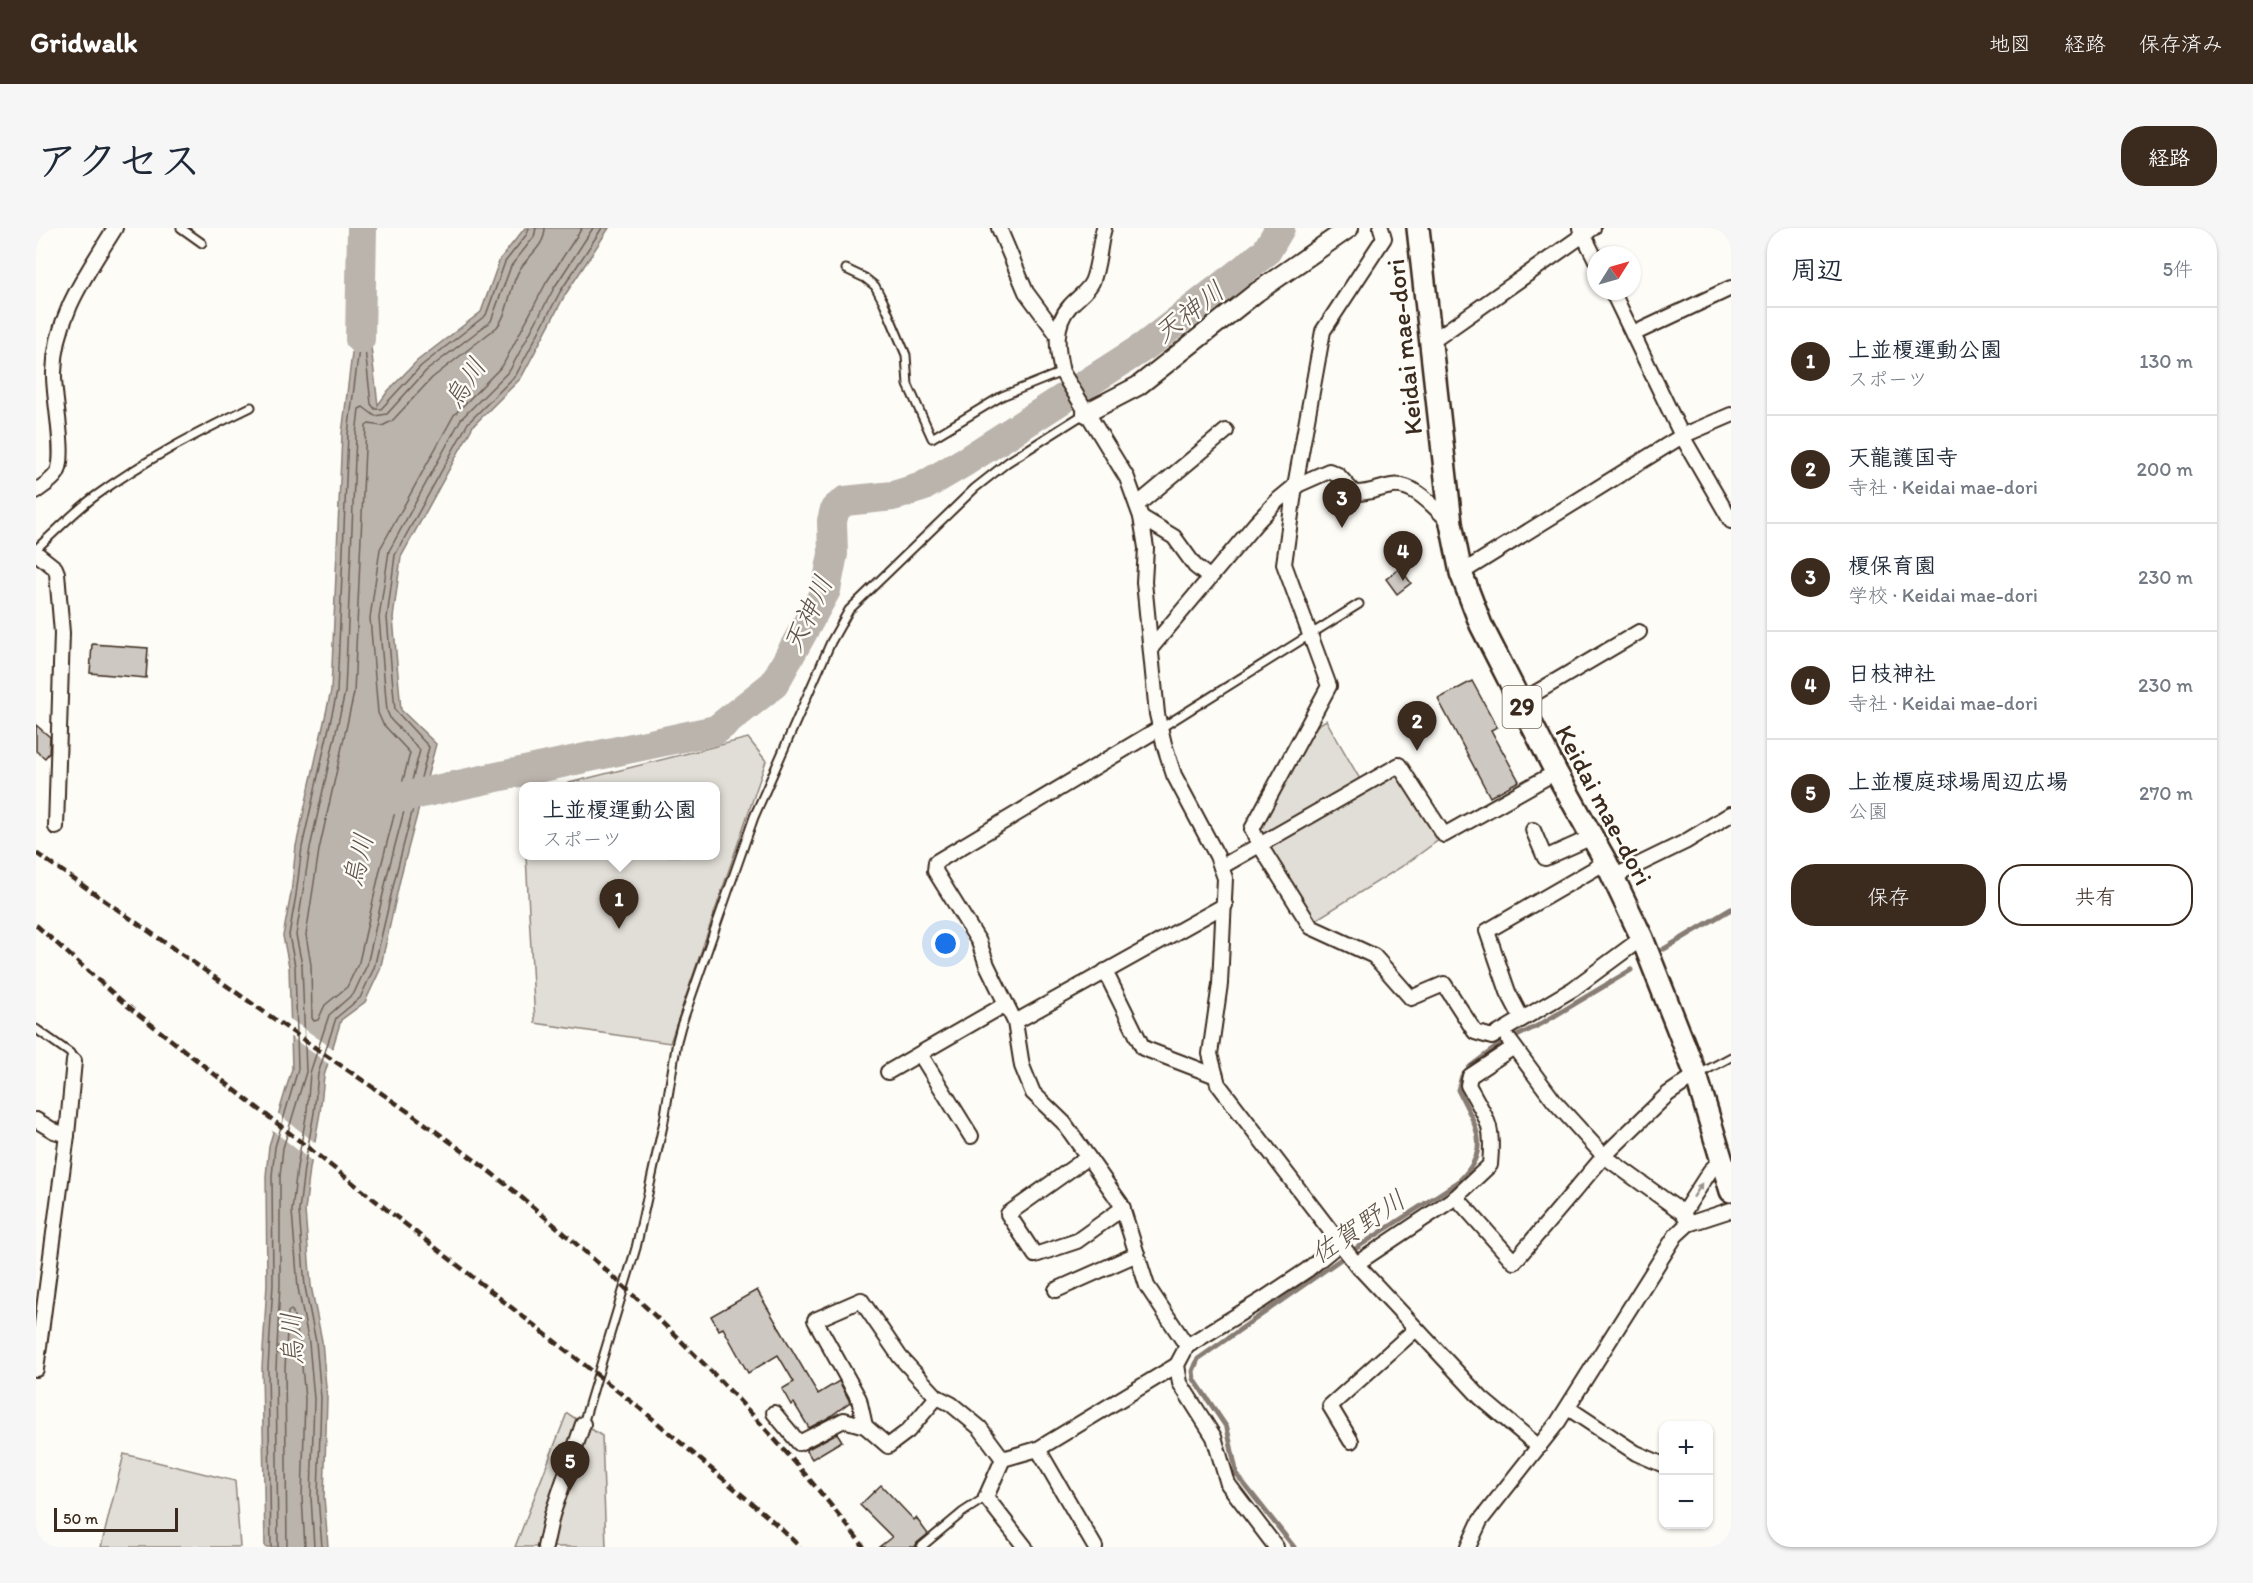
<!DOCTYPE html>
<html lang="ja">
<meta charset="utf-8">
<style>
body{margin:0;font-family:Itim,"Klee One",sans-serif;background:#f6f6f7;color:#1f2937}
.controls{position:absolute;right:18px;bottom:18px;display:grid;overflow:hidden;border-radius:12px;box-shadow:0 2px 4px #0004}
.controls button{width:54px;height:54px;display:grid;place-items:center;padding:0;border:0;border-bottom:2px solid #e0e1e3;background:#fff;color:#1f2937;font:30px sans-serif}
.compass{position:absolute;left:1551px;top:18px;width:54px;height:54px;border-radius:50%;background:#fff;box-shadow:0 2px 4px #0004;rotate:53deg}
.scale{position:absolute;left:18px;bottom:15px;width:124px;box-sizing:border-box;padding-left:6px;border:3px solid #3b2a1e;border-top:0;font-size:16px;line-height:21px;white-space:nowrap;color:#3b2a1e;-webkit-text-stroke:4px #fdfcf7;paint-order:stroke}
.you{position:absolute;left:910px;top:716px;width:21px;height:21px;margin:-15px;border:4px solid #fff;border-radius:50%;background:#1a73e8;box-shadow:0 0 0 9px #1a73e833}
.badge{display:grid;place-items:center;width:39px;height:39px;border-radius:50%;background:#3b2a1e;color:#fff;font-size:20px;font-weight:700}
.pin{position:absolute;translate:-50% -50px;filter:drop-shadow(0 2px 3px #0008)}
.pin::after{content:'';position:absolute;top:32px;width:21px;height:18px;background:inherit;clip-path:polygon(0 0,100% 0,50% 100%)}
.popup{position:absolute;left:483px;top:554px;width:201px;height:78px;box-sizing:border-box;display:grid;place-content:center;border-radius:12px;background:#fff;filter:drop-shadow(0 2px 4px #0005);font-size:20px;white-space:nowrap;color:#747a83}
.popup b{font-size:22px;color:#1f2937}
.popup::after{content:'';position:absolute;left:50%;top:100%;margin-left:-12px;border:12px solid transparent;border-top-color:#fff}
.list{margin:0;padding:0;list-style:none}
h2{display:flex;justify-content:space-between;align-items:center;height:78px;margin:0;padding:0 24px;font-size:26px}
h2 small{font-size:20px;font-weight:400;color:#747a83}
.list li{display:grid;grid-template-columns:39px 1fr auto;gap:18px;align-items:center;box-sizing:border-box;height:108px;padding:0 24px;border-top:2px solid #e0e1e3}
.list b{display:block;font-size:22px;white-space:nowrap}
.list p{margin:0;font-size:20px;white-space:nowrap;color:#747a83}
.list em{font-size:20px;font-style:normal;color:#747a83}
.actions{display:flex;gap:12px;padding:18px 24px}
.actions a{flex:1;padding:14px 0;border:2px solid #3b2a1e;border-radius:24px;text-align:center;font-size:21px;color:#3b2a1e}
.actions .main{background:#3b2a1e;color:#fff}
.map{position:relative;flex:none;width:1695px;height:1319px;overflow:hidden;border-radius:24px}
header{display:flex;align-items:center;gap:36px;box-sizing:border-box;height:84px;padding:0 30px;background:#3b2a1e;color:#fff}
header strong{font-size:28px}
nav{display:flex;gap:33px;margin-inline-start:auto;font-size:21px}
.intro{display:flex;align-items:center;justify-content:space-between;box-sizing:border-box;height:144px;padding:0 36px}
h1{margin:0;font-size:42px}
.button{padding:15px 27px;border-radius:24px;background:#3b2a1e;color:#fff;font-size:21px;font-weight:700}
main{display:flex;gap:36px;padding:0 36px}
aside{flex:1;background:#fff;border-radius:24px;box-shadow:0 2px 4px #0004}
.map>svg:first-child{display:block}
</style>
<header>
<strong>Gridwalk</strong>
<nav><a>地図</a><a>経路</a><a>保存済み</a></nav>
</header>
<div class="intro"><h1>アクセス</h1><a class="button">経路</a></div>
<main>
<div class="map">
<svg width="1695" height="1319" viewBox="0 0 1695 1319">
<rect width="100%" height="100%" fill="#fdfcf7"/>
<filter id="ink" filterUnits="userSpaceOnUse"><feTurbulence type="fractalNoise" baseFrequency=".0167" numOctaves="2"/><feDisplacementMap in="SourceGraphic" scale="12" xChannelSelector="R" yChannelSelector="G"/><feConvolveMatrix kernelMatrix="1 2 1 2 8 2 1 2 1" color-interpolation-filters="sRGB"/></filter>
<g filter="url(#ink)">
<g fill="#e1ded7" stroke="#8e847a" stroke-width="1.5">
<polygon points="1290,492 1325,553 1227,609 1224,602 1276,501"/>
<polygon points="712,510 730,533 634,815 499,795 490,628 679,628 679,558 521,558"/>
<polygon points="1362,546 1404,611 1370,636 1278,693 1232,617"/>
<polygon points="531,1185 566,1208 570,1319 479,1319"/>
<polygon points="88,1226 199,1253 204,1319 65,1319"/>
</g>
<polygon fill="#bbb4ad" stroke="#887d74" stroke-width="1.5" points="489,0 573,0 529,67 485,150 437,198 365,329 357,390 365,482 400,516 365,647 344,742 329,774 305,792 288,848 284,885 274,940 269,983 275,1058 286,1113 291,1170 288,1269 292,1319 229,1319 226,1140 231,1056 230,948 233,918 256,841 253,738 247,708 255,666 260,618 295,463 306,206 323,69 334,111 342,177 352,163 381,133 445,84 464,31"/>
<g fill="#fdfcf7">
<polygon points="251,789 299,822 294,837 252,807"/>
<polygon points="240,884 282,917 278,935 235,901"/>
</g>
<g fill="none" stroke-linecap="round" stroke-linejoin="round">
<g stroke="#6e6157" stroke-width="1.5">
<path d="M509,0C509,18 493,27 484,41C473,58 474,83 461,99L396,150L356,193L346,198L333,196L330,198L318,465L283,622L270,707L275,737L276,790L278,793L282,792L289,777L311,759L323,734L344,642L374,525L347,496L342,485L334,390L344,321L418,187L467,137L510,55L546,0"/>
<polyline points="235,1319 232,1140 237,1056 236,948 239,919 262,841 259,738 253,707 260,667 266,619 301,464 312,206 323,121 326,119 329,121 335,176 339,181 345,181 385,138 450,87 469,34 491,6 493,0"/>
<polyline points="242,1319 240,1141 244,1056 244,948 247,920 270,844 266,737 260,707 274,620 309,464 320,207 323,181 327,179 339,188 351,186 390,143 455,93 475,38 498,9 500,0"/>
<polyline points="251,1319 249,1141 252,1084 255,1082 257,1084 264,1117 269,1171 266,1270 269,1319"/>
<polyline points="278,1319 275,1269 278,1171 273,1115 262,1060 256,983 261,939 271,883 274,845 293,787 318,765 331,737 352,644 384,522 355,492 351,483 343,390 353,323 425,191 474,142 518,60 557,0"/>
<polyline points="286,1319 282,1269 285,1170 280,1114 269,1059 263,983 268,940 278,885 282,846 300,790 324,770 338,740 360,646 393,519 359,482 351,390 359,327 432,195 480,147 524,64 566,0"/>
</g>
<g stroke="#887d74" stroke-width="5">
<polyline points="1628,721 1695,681"/>
<path d="M1258,1319L1201,1247L1191,1200L1158,1151L1157,1143L1162,1131L1325,1017L1422,954C1457,921 1440,898 1422,862L1426,848L1435,838L1463,817L1505,796L1595,742"/>
</g>
<g stroke="#bbb4ad" stroke-width="30">
<polyline points="324,111 326,0"/>
<polyline points="348,573 680,502 738,456 790,362 797,326 796,293 799,281 809,273 857,268 886,259 930,233 1109,118 1230,24 1244,0"/>
</g>
</g>
<g fill="#cdc8c2" stroke="#3b2a1e" stroke-width="1.5">
<polygon points="1364,340 1375,355 1361,366 1350,351"/>
<polygon points="56,416 112,420 110,450 54,445"/>
<polygon points="1436,453 1461,499 1455,502 1483,553 1454,569 1402,471"/>
<polygon points="0,497 14,509 13,525 9,530 0,523"/>
<polygon points="721,1062 782,1166 803,1153 814,1174 792,1190 773,1200 758,1175 755,1177 746,1161 758,1154 742,1127 712,1145 687,1100 683,1102 675,1088"/>
<polygon points="801,1205 806,1213 776,1231 770,1222"/>
<polygon points="845,1257 878,1292 880,1290 892,1306 881,1315 879,1319 843,1319 856,1309 824,1277"/>
</g>
<g fill="none" stroke-linecap="round" stroke-linejoin="round">
<defs>
<g id="lane">
<polyline points="145,0 166,15"/>
<polyline points="810,41 829,50 839,58 848,75 870,127 872,157 896,210 966,168 1026,144"/>
<path d="M0,321C19,304 38,284 58,269C107,233 161,205 215,179"/>
<polyline points="1125,500 1323,376"/>
<polyline points="0,801 34,825 38,833"/>
<polyline points="1663,846 1695,829"/>
<polyline points="547,1196 600,1020 628,893 641,813 645,798 718,589 795,414 813,382 939,260 972,234 1048,186"/>
<polyline points="885,1319 927,1284 950,1269"/>
</g>
<g id="street">
<polyline points="963,0 990,64 1021,106"/>
<path d="M1068,0C1063,17 1063,38 1056,54C1051,64 1041,70 1034,78C1017,97 1021,122 1026,144L1091,250L1105,289L1110,320L1108,354L1121,486L1128,516L1138,547L1181,628L1189,650L1184,756L1174,826L1182,856L1320,1036L1445,1170L1503,1219"/>
<polyline points="1345,0 1348,10 1287,103 1259,258 1248,336 1293,458 1216,601 1223,616 1275,699 1338,728 1375,770 1408,756 1439,804 1456,809 1537,761 1606,710"/>
<polyline points="1544,0 1560,32"/>
<polyline points="1576,63 1646,208 1695,293"/>
<polyline points="1597,106 1695,60"/>
<polyline points="1395,114 1557,0"/>
<path d="M0,263C7,258 16,253 21,245C31,229 17,168 18,145C19,88 50,47 79,0"/>
<polyline points="1101,277 1190,203"/>
<polyline points="1105,289 1138,309 1159,338 1174,350"/>
<polyline points="0,325 19,340 21,345 26,405 20,599"/>
<polyline points="1425,345 1646,208 1695,187"/>
<path d="M1115,420L1220,295L1242,272L1259,258L1293,243L1302,247L1318,265C1332,266 1343,260 1356,258C1379,254 1399,281 1415,295"/>
<polyline points="1484,474 1603,404"/>
<polyline points="1124,500 900,634 899,643 943,714 951,737 979,794 986,838 997,865 1028,895 1085,976 1111,1058 1151,1118"/>
<polyline points="1497,602 1509,630 1556,609"/>
<polyline points="1185,639 1363,537 1408,607 1520,544"/>
<polyline points="1577,649 1649,614 1695,586"/>
<polyline points="1069,743 1107,820 1180,848"/>
<polyline points="1486,791 1472,764 1451,703 1570,634"/>
<polyline points="979,794 1189,677"/>
<polyline points="1473,812 1518,873 1568,928 1647,985"/>
<polyline points="884,826 935,908"/>
<polyline points="852,844 970,776"/>
<polyline points="0,892 18,903 31,907"/>
<polyline points="1052,929 972,986 999,1027 1041,1013 1087,980"/>
<polyline points="1420,969 1478,1034 1568,928 1632,866 1660,847"/>
<polyline points="1650,991 1647,985 1674,943 1686,931"/>
<path d="M1320,1036L1420,969L1454,937C1458,896 1451,891 1432,857L1434,848L1478,819"/>
<polyline points="1020,1062 1101,1026"/>
<polyline points="0,1141 31,907 38,833"/>
<polyline points="1532,1180 1600,1225 1628,1237"/>
<polyline points="738,1185 763,1215 808,1192 829,1198 852,1218 872,1203 901,1169"/>
<polyline points="829,1198 823,1171 779,1092 825,1072 864,1129 901,1169 915,1176 944,1200 967,1231"/>
<polyline points="1315,1213 1294,1178 1380,1101"/>
<polyline points="1002,1221 1059,1319"/>
<polyline points="509,1319 516,1287 547,1196"/>
<polyline points="989,1319 950,1269 967,1231 1002,1221 1141,1137"/>
<polyline points="1240,1319 1192,1256 1178,1209 1144,1155 1141,1137 1151,1118 1226,1072 1271,1042 1304,1015"/>
<polyline points="1432,1319 1444,1293 1522,1194 1640,1007 1652,996 1695,982"/>
</g>
<polyline id="secondary" points="1050,185 1102,158 1221,64 1313,0"/>
<polyline id="primary" points="1382,0 1415,295 1425,345 1445,397 1520,544 1570,634 1606,710 1660,847 1695,963"/>
</defs>
<use href="#lane" stroke="#3b2a1e" stroke-width="11"/>
<use href="#street" stroke="#3b2a1e" stroke-width="18"/>
<use href="#secondary" stroke="#3b2a1e" stroke-width="22"/>
<use href="#primary" stroke="#3b2a1e" stroke-width="26"/>
<use href="#lane" stroke="#fdfcf7" stroke-width="7"/>
<use href="#street" stroke="#fdfcf7" stroke-width="14"/>
<use href="#secondary" stroke="#fdfcf7" stroke-width="18"/>
<use href="#primary" stroke="#fdfcf7" stroke-width="21"/>
<g stroke="#3b2a1e" stroke-width="4.5" stroke-dasharray="9 4.5" stroke-linecap="butt">
<path d="M0,625C97,692 194,760 291,828C357,873 424,918 485,969C611,1073 728,1189 828,1319"/>
<polyline points="0,697 88,775 611,1186 739,1295 764,1319"/>
</g>
</g>
<defs><path id="oneway-solid" d="M-6-.8H1V-3.2L6.5 0L1 3.2V.8H-6Z" transform="scale(1.5)"/></defs>
<use fill="#9c938a" href="#oneway-solid" transform="translate(1662 962) rotate(-57)"/>
</g>
<g text-anchor="middle" stroke-width="5" stroke-linejoin="round" paint-order="stroke">
<rect fill="#fdfcf7" stroke="#75695f" stroke-width="1.5" x="1466.5" y="458" width="39" height="42" rx="4.5"/>
<g font-size="24" font-weight="bold" fill="#3b2a1e">
<text x="1486" y="487">29</text>
</g>
<g font-size="26" fill="#3b2a1e" stroke="#fdfcf7">
<text transform="translate(1368 119) rotate(-96)" y="9">Keidai mae-dori</text>
<text transform="translate(1568 577) rotate(62)" y="9">Keidai mae-dori</text>
</g>
<g font-size="27" font-style="italic" fill="#615349" stroke="#fdfcf7">
<text transform="translate(1153 84) rotate(-38)" y="9">天神川</text>
<text transform="translate(429 155) rotate(-57)" y="9">烏川</text>
<text transform="translate(772 386) rotate(-65)" y="9">天神川</text>
<text transform="translate(322 632) rotate(-76)" y="9">烏川</text>
<text transform="translate(1322 999) rotate(-34)" y="9">佐賀野川</text>
<text transform="translate(256 1111) rotate(-92)" y="9">烏川</text>
</g>
</g>
</svg>
<div class="controls">
<button>+</button>
<button>−</button>
</div>
<svg class="compass" viewBox="-18 -18 36 36"><path d="M0-13l5 13h-10z" fill="#e53935"/><path d="M0 13l5-13h-10z" fill="#747a83"/></svg>
<div class="scale">50 m</div>
<div class="you"></div>
<div class="pin badge" style="left:583px;top:701px">1</div>
<div class="popup"><b>上並榎運動公園</b>スポーツ</div>
<div class="pin badge" style="left:1381px;top:523px">2</div>
<div class="pin badge" style="left:1306px;top:300px">3</div>
<div class="pin badge" style="left:1367px;top:353px">4</div>
<div class="pin badge" style="left:534px;top:1263px">5</div>
</div>
<aside>
<h2>周辺<small>5件</small></h2>
<ul class="list">
<li><span class="badge">1</span><div><b>上並榎運動公園</b><p>スポーツ</p></div><em>130 m</em></li>
<li><span class="badge">2</span><div><b>天龍護国寺</b><p>寺社 · Keidai mae-dori</p></div><em>200 m</em></li>
<li><span class="badge">3</span><div><b>榎保育園</b><p>学校 · Keidai mae-dori</p></div><em>230 m</em></li>
<li><span class="badge">4</span><div><b>日枝神社</b><p>寺社 · Keidai mae-dori</p></div><em>230 m</em></li>
<li><span class="badge">5</span><div><b>上並榎庭球場周辺広場</b><p>公園</p></div><em>270 m</em></li>
</ul>
<div class="actions"><a class="main">保存</a><a>共有</a></div>
</aside>
</main>
